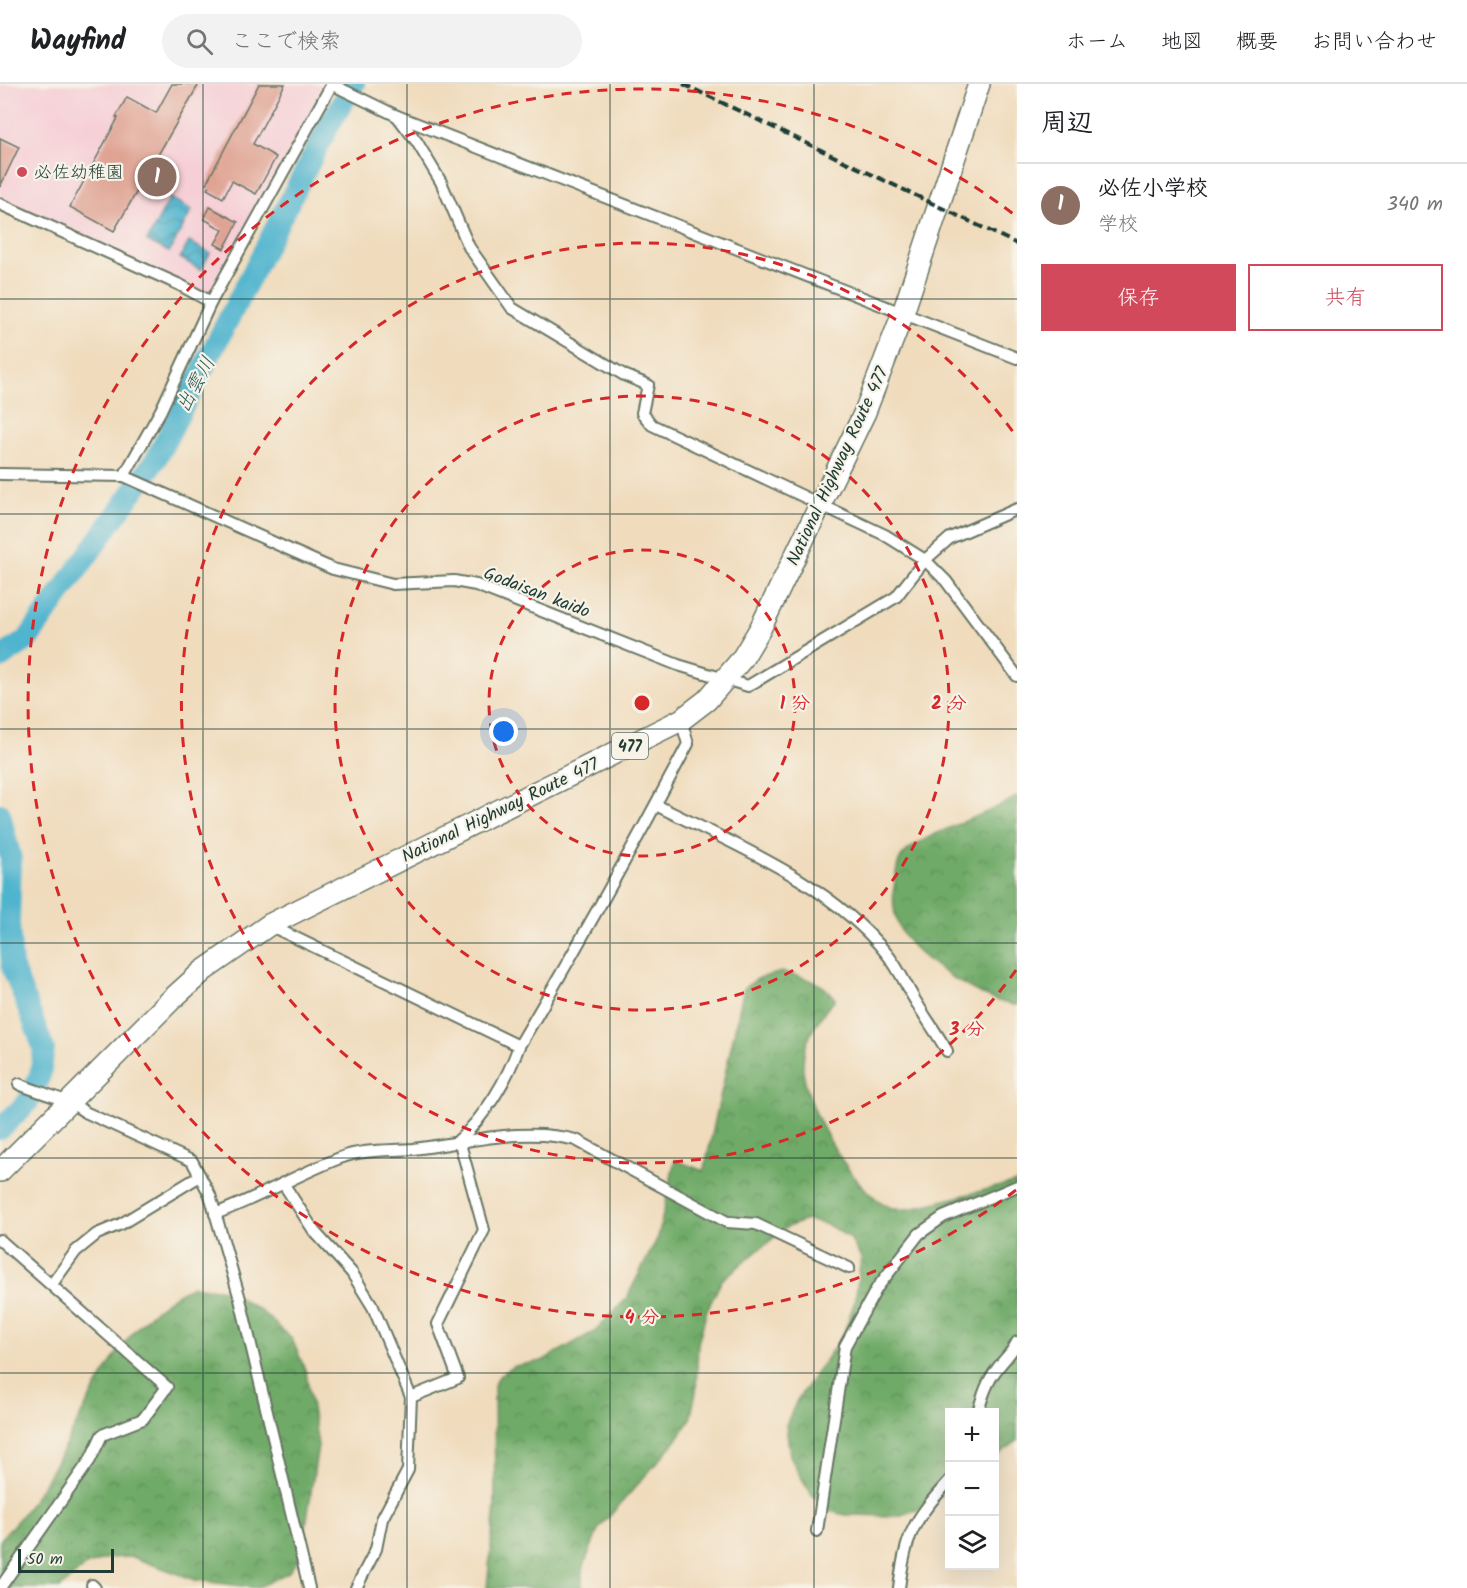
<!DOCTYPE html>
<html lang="ja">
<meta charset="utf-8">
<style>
body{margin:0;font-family:Kalam,"Klee One",sans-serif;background:#f2f2f2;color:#202124}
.controls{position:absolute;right:18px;bottom:18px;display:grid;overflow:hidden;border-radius:0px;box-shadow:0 6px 24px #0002}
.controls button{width:54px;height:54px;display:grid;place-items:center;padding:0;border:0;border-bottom:2px solid #e0e0e0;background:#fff;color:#202124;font:30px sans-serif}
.scale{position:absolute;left:18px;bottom:15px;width:96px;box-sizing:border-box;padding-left:6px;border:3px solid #1f3d34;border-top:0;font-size:16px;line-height:21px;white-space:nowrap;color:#1f3d34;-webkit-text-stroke:4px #f7f3e8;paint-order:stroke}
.you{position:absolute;left:504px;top:648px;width:21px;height:21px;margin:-15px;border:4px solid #fff;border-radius:50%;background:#1a73e8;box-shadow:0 0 0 9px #1a73e833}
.badge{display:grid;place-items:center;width:39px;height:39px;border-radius:50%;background:#d1495b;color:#fff;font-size:20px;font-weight:700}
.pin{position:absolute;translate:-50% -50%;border:3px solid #fff;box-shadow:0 2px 6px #0006}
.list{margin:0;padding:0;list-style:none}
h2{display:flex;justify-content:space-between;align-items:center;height:78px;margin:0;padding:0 24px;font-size:26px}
h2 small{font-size:20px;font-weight:400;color:#757577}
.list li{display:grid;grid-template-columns:39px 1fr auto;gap:18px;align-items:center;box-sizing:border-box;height:84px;padding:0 24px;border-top:2px solid #e0e0e0}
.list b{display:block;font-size:22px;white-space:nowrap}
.list p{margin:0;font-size:20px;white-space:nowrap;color:#757577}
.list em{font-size:20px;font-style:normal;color:#757577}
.actions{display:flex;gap:12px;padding:18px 24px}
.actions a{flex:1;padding:14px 0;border:2px solid #d1495b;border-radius:0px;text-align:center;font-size:21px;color:#d1495b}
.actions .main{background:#d1495b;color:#fff}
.icon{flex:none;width:33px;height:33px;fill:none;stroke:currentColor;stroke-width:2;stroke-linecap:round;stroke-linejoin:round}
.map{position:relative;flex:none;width:1017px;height:1504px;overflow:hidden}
header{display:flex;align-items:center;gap:36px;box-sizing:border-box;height:84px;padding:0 30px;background:#fff;border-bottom:2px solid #e0e0e0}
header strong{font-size:28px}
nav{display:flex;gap:33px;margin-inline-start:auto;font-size:21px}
.search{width:420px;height:54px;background:#f2f2f2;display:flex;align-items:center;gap:15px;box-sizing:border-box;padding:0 21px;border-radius:33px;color:#757577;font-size:22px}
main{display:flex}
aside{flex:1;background:#fff}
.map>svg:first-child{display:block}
</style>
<header>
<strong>Wayfind</strong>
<div class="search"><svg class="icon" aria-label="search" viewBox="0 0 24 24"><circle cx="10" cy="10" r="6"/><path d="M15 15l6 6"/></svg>ここで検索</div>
<nav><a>ホーム</a><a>地図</a><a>概要</a><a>お問い合わせ</a></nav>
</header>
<main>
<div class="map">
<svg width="1017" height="1504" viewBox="0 0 1017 1504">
<defs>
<pattern id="forest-crowns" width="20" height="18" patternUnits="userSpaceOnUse" patternTransform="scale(1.5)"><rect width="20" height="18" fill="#70aa68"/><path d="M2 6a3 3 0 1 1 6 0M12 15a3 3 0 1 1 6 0" fill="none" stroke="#5b8c56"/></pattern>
<pattern id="water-waves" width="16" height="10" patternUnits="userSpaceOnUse" patternTransform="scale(1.5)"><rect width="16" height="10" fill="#4fb4ce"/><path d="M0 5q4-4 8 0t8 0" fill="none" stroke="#4194a8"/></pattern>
</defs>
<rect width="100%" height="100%" fill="#f7f3e8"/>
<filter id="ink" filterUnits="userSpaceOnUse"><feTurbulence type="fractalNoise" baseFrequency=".0167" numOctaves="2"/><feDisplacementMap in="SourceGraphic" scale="12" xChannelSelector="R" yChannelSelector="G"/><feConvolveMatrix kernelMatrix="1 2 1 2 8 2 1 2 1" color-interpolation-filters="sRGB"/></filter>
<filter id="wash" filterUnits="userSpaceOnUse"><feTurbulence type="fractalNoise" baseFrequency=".008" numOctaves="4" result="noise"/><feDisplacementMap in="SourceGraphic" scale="24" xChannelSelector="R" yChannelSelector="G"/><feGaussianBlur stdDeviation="1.35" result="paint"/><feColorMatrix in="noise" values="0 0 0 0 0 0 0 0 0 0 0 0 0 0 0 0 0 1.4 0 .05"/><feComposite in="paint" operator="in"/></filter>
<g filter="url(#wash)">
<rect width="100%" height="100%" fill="#f0dcbd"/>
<polygon fill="#f6cfd6" points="0,0 320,0 324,5 208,210 0,116"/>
<g fill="url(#forest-crowns)" stroke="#48744e" stroke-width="1.5">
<path d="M1017,712V921C985,919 920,877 903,850C893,834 892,814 895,797C896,788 897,778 903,771C919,751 990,731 1017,712Z"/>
<path d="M782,888C802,893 824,897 835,915C818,935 802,957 803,984C805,1023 854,1111 892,1124C897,1126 905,1125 910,1125L1017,1098V1357L995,1373L994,1328H950L949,1406L928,1422L898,1432L846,1431L832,1428L812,1411L799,1390L790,1371L786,1341L797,1316L843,1251L855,1217L861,1174L850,1154L828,1141L807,1136L787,1143L722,1196L707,1226L698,1259L696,1308L690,1336L676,1357L599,1444L584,1481L581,1504H487L495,1421L494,1301L500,1291L515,1282L542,1277L595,1247L626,1215L658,1153L675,1076L704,1087L744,904L759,894Z"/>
<path d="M193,1202L226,1206L260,1226L292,1255L306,1288L318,1361L302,1469L289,1488L257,1504L195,1496L132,1473L108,1474L85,1482L60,1504H0V1455C78,1382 92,1248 193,1202Z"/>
</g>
<g fill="url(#water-waves)" stroke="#377881" stroke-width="1.5">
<polygon points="170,114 192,126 169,168 147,157"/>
<polygon points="189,158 210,169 201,186 180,174"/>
</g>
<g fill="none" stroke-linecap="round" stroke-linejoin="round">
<g stroke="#4fb4ce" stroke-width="22">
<polyline points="0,574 27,556 156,375 329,41 354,0"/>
<polyline points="0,730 11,775 9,839 12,882 44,965 40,991 28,1018 0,1045"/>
</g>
</g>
<g id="blocks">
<g fill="#dfa393">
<polygon points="172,0 199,0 114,147 70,123 118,34 116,33 127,13 156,29"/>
<polygon points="259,0 285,0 253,60 276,73 256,110 232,97 223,114 207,105 209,102 206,100"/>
<polygon points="0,54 19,63 0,103"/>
<polygon points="210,123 238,138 224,165 215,160 223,146 204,135"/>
</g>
</g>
</g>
<g filter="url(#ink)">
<use href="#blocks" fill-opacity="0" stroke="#687564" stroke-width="1.5"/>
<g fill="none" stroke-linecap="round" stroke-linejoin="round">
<defs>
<g id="street">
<polyline points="331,0 397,32 1017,274"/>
<polyline points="397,32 417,58 441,98 469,163 512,224 624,291 648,301 642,329 652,341 885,451 925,476 946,497 1017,592"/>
<polyline points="0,120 180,201 211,218 161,326 124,392"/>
<polyline points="211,218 332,0"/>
<polyline points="0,390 124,392 333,485 393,500 454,497 476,501 678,581 748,602 896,513 925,476 950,454 1017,425"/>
<path d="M656,721C737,762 829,798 887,870C900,886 907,904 918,921C927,936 938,951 947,967"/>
<polyline points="269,841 519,962"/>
<path d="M19,1000C42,1010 66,1014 85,1028L192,1077L210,1111L240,1215L309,1504"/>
<path d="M459,1056C486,1031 507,996 519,962C578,862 634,762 688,660L681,636"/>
<polyline points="283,1099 314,1147 352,1189 373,1223 411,1313 408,1386 382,1435 376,1465 356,1504"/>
<path d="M215,1130C258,1114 298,1090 340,1074C363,1065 390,1067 413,1065C466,1059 523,1042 576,1056L727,1138L756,1140L849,1184"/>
<polyline points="0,1156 167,1303 143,1335 102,1351 90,1376 0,1504"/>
<polyline points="52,1200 76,1167 97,1150 121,1140 200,1092"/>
<polyline points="411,1313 458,1294 438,1240 484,1146 459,1056"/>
<path d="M978,1328C982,1314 987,1297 997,1285C1004,1275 1012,1269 1017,1258"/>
<polyline points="817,1447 845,1262 877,1204 919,1150 943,1133 1017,1102"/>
<polyline points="92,1501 95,1504"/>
<path d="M899,1504C906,1449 913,1437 950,1396"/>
</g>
<polyline id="highway" points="0,1087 172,915 203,887 269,841 681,636 707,616 742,575 760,545 865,328 903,229 979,0"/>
</defs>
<use href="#street" stroke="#687564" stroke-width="14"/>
<use href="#highway" stroke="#687564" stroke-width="24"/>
<use href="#street" stroke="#fff" stroke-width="10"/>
<use href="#highway" stroke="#fff" stroke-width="21"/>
<polyline stroke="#1f3d34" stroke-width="4" stroke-dasharray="9 4.5" stroke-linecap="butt" points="683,0 1017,160"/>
</g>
</g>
<path fill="none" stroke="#1f3d34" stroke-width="1.5" stroke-opacity="0.55" d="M203,0V1504M407,0V1504M610,0V1504M814,0V1504M0,215H1017M0,430H1017M0,645H1017M0,859H1017M0,1074H1017M0,1289H1017"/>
<g fill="none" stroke="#d62828" stroke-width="3" stroke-dasharray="10 8">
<circle cx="642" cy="619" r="153"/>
<circle cx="642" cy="619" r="307"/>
<path d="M1016 886A460 460 0 1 1 1016 352"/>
<path d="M1016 1106A614 614 0 1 1 1016 132"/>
</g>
<circle fill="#d1495b" stroke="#f7f3e8" stroke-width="2" cx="22" cy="88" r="6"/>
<g text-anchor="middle" stroke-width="4.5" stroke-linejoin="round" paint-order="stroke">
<rect fill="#f7f3e8" stroke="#60746a" stroke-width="1.5" x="612" y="649" width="36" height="26" rx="4.5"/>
<g font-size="16" font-weight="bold" fill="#1f3d34">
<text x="630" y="668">477</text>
</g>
<g font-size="18" fill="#1f3d34" stroke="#f7f3e8" text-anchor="start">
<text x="34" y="94">必佐幼稚園</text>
</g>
<g font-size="18" fill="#1f3d34" stroke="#f7f3e8">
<text transform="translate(837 382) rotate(-65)" y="6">National Highway Route 477</text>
<text transform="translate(537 508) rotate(21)" y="6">Godaisan kaido</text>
<text transform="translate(500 726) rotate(-26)" y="6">National Highway Route 477</text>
</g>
<g font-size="20" font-style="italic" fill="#2b5b5a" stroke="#f7f3e8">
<text transform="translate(195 300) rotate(-62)" y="7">出雲川</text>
</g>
</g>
<circle cx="642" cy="619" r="9" fill="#d62828" stroke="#f7f3e8" stroke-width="3"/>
<g font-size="18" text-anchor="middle" font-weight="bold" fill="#d62828" stroke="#f7f3e8" stroke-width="4.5" stroke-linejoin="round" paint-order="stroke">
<text x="795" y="625">1 分</text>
<text x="949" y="625">2 分</text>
<text x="967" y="951">3 分</text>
<text x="642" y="1239">4 分</text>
</g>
</svg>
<div class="controls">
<button>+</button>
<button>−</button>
<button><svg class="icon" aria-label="layers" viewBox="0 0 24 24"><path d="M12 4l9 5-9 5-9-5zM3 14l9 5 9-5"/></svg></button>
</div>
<div class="scale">50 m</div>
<div class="you"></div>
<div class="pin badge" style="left:157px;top:93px;background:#8d6e63">1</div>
</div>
<aside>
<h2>周辺<small></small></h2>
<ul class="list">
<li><span class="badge" style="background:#8d6e63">1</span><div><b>必佐小学校</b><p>学校</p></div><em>340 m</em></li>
</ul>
<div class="actions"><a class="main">保存</a><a>共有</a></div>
</aside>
</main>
